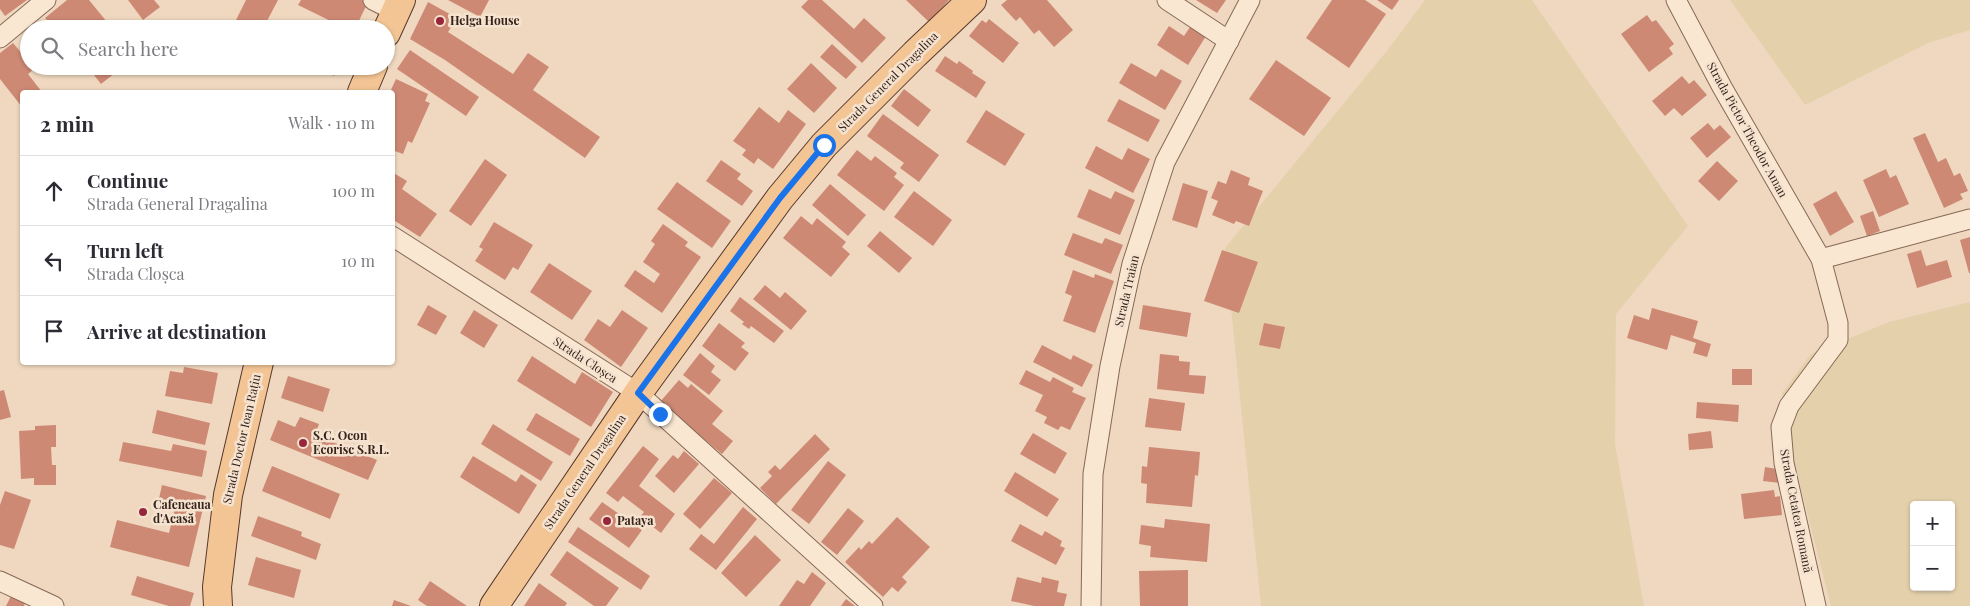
<!DOCTYPE html>
<meta charset="utf-8">
<style>
body{margin:0;font-family:"Playfair Display",serif;background:#f2f2f3;color:#2b2b33}
.controls{position:absolute;right:15px;bottom:15px;display:grid;overflow:hidden;border-radius:5px;box-shadow:0 1px 4px #0004}
.controls button{width:45px;height:45px;display:grid;place-items:center;padding:0;border:0;border-bottom:1px solid #e1e1e2;background:#fff;color:#2b2b33;font:25px sans-serif}
.stop{position:absolute;width:15px;height:15px;margin:-11px;border:4px solid #1a73e8;border-radius:50%;background:#fff}
.stop.end{background:#1a73e8;border-color:#fff;box-shadow:0 1px 5px #0008}
.list{margin:0;padding:0;list-style:none}
h2{display:flex;justify-content:space-between;align-items:center;height:65px;margin:0;padding:0 20px;font-size:21px}
h2 small{font-size:16px;font-weight:400;color:#7c7c81}
.list li{display:grid;grid-template-columns:32px 1fr auto;gap:15px;align-items:center;box-sizing:border-box;height:70px;padding:0 20px;border-top:1px solid #e1e1e2}
.list b{display:block;font-size:19px;white-space:nowrap}
.list p{margin:0;font-size:16px;white-space:nowrap;color:#7c7c81}
.list em{font-size:16px;font-style:normal;color:#7c7c81}
.icon{flex:none;width:28px;height:28px;fill:none;stroke:currentColor;stroke-width:2;stroke-linecap:round;stroke-linejoin:round}
.map{position:relative;flex:none;width:1970px;height:606px;overflow:hidden}
.search{position:absolute;background:#fff;box-shadow:0 1px 4px #0004;left:20px;top:20px;width:375px;height:55px;display:flex;align-items:center;gap:12px;box-sizing:border-box;padding:0 18px;border-radius:28px;color:#7c7c81;font-size:19px}
.panel{position:absolute;background:#fff;box-shadow:0 1px 4px #0004;left:20px;top:90px;width:375px;height:275px;border-radius:5px}
.map>svg:first-child{display:block}
</style>
<div class="map">
<svg width="1970" height="606" viewBox="0 0 1970 606">
<rect width="100%" height="100%" fill="#efd8bf"/>
<g fill="#e4d1ac" fill-rule="evenodd">
<polygon points="1425,0 1532,0 1688,226 1616,314 1615,444 1644,606 1261,606 1225,248 1390,47"/>
<polygon points="1730,0 1970,0 1970,30 1928,43 1805,105"/>
<path d="M1970,302V606H1831L1794,462L1782,393L1811,354L1889,322ZM1914,505H1951V587H1914Z"/>
</g>
<g fill="#ce8974">
<polygon points="0,0 27,0 5,16 0,9"/>
<polygon points="67,0 89,0 107,22 100,27 102,29 54,29 45,18"/>
<polygon points="128,0 154,0 160,7 143,20"/>
<polygon points="246,0 278,0 267,21 282,29 243,29 234,24"/>
<polygon points="301,0 369,0 355,29 347,29 298,5"/>
<polygon points="448,0 489,0 480,17"/>
<polygon points="808,0 822,0 854,29 864,18 886,38 862,63 801,7"/>
<polygon points="906,0 949,0 929,22"/>
<polygon points="1007,0 1047,0 1073,30 1054,47 1039,30 1034,34 1020,17 1016,21 1001,5"/>
<polygon points="1196,0 1226,0 1217,13"/>
<polygon points="1332,0 1365,0 1386,14 1349,68 1306,38"/>
<polygon points="1377,0 1399,0 1392,10"/>
<polygon points="428,2 457,18 448,32 513,74 528,53 549,67 533,90 600,137 585,158 445,60 410,39"/>
<polygon points="1647,15 1652,22 1656,20 1674,44 1669,48 1673,54 1649,72 1621,34"/>
<polygon points="989,19 1019,43 1003,63 969,36 982,20 986,23"/>
<polygon points="1169,26 1184,36 1190,27 1206,36 1188,65 1157,45"/>
<polygon points="13,43 29,62 29,66 32,66 34,69 28,74 42,92 22,92 22,107 0,79 0,53"/>
<polygon points="832,44 857,67 846,79 820,57"/>
<polygon points="410,50 479,97 466,116 397,69"/>
<polygon points="945,56 957,64 959,61 973,71 972,73 986,82 976,98 935,71"/>
<polygon points="1276,60 1331,98 1304,136 1249,99"/>
<polygon points="811,63 837,88 814,113 787,89"/>
<polygon points="1131,63 1156,77 1161,69 1182,81 1165,110 1119,83"/>
<polygon points="87,66 109,66 115,73 101,84"/>
<polygon points="316,66 339,66 334,76"/>
<polygon points="1682,76 1689,84 1694,80 1707,95 1682,116 1674,108 1665,116 1652,101"/>
<polygon points="396,79 428,94 425,101 430,103 412,143 408,141 403,154 392,150 392,92 390,92"/>
<polygon points="904,89 931,110 918,127 891,106"/>
<polygon points="1119,99 1160,120 1148,142 1107,121"/>
<polygon points="759,107 779,123 788,110 806,124 773,169 758,158 754,164 742,155 746,150 733,141"/>
<polygon points="986,110 1025,134 1005,166 966,142"/>
<polygon points="883,114 939,155 919,182 900,168 904,163 867,136"/>
<polygon points="1708,123 1714,130 1720,125 1731,137 1707,158 1690,138"/>
<polygon points="1925,133 1938,162 1946,158 1954,176 1960,173 1968,191 1960,194 1963,199 1944,208 1913,138"/>
<polygon points="1096,146 1122,160 1128,148 1150,159 1133,193 1085,168"/>
<polygon points="857,150 871,161 875,156 897,173 894,177 904,185 884,211 837,175"/>
<polygon points="485,159 507,175 471,226 449,211"/>
<polygon points="721,160 741,174 737,179 753,191 742,206 706,181"/>
<polygon points="1717,161 1738,181 1719,201 1698,181"/>
<polygon points="1886,169 1890,178 1896,175 1909,204 1879,217 1863,180"/>
<polygon points="1231,170 1250,178 1248,185 1263,191 1249,226 1236,221 1234,224 1212,215 1218,201 1211,198 1218,181 1226,184"/>
<polygon points="392,172 407,181 402,189 437,214 420,237 392,219"/>
<polygon points="677,182 731,221 712,248 657,209"/>
<polygon points="1183,183 1208,191 1197,228 1172,220"/>
<polygon points="830,184 866,215 848,236 812,205"/>
<polygon points="1089,189 1111,199 1115,191 1135,200 1120,235 1077,217"/>
<polygon points="914,191 952,220 933,246 894,217"/>
<polygon points="1836,191 1854,222 1830,236 1813,204"/>
<polygon points="1873,211 1880,231 1867,236 1860,216"/>
<polygon points="801,216 812,225 817,218 846,242 842,247 850,254 831,277 783,238"/>
<polygon points="494,222 533,245 518,270 513,267 505,280 475,261 483,249 479,247"/>
<polygon points="663,224 688,242 685,246 701,257 662,313 624,286 635,270 654,283 660,274 643,262 655,244 651,241"/>
<polygon points="880,231 912,258 899,273 867,246"/>
<polygon points="1073,233 1102,244 1105,238 1123,245 1111,274 1064,255"/>
<polygon points="1970,237 1970,273 1969,273 1960,240"/>
<polygon points="1222,250 1258,262 1239,313 1204,301"/>
<polygon points="1921,250 1926,266 1947,260 1952,277 1917,288 1907,254"/>
<polygon points="549,263 592,291 572,320 530,292"/>
<polygon points="1073,270 1094,278 1095,274 1114,281 1095,333 1063,321 1072,296 1065,293"/>
<polygon points="765,285 780,298 785,292 807,311 791,330 753,299"/>
<polygon points="740,297 784,331 774,343 751,326 749,329 742,324 744,322 730,311"/>
<polygon points="428,305 447,316 436,335 417,325"/>
<polygon points="1143,305 1191,313 1187,337 1139,329"/>
<polygon points="1652,308 1698,321 1693,338 1711,344 1707,357 1693,353 1696,343 1671,335 1667,350 1627,338 1634,315 1649,320"/>
<polygon points="474,310 498,325 484,348 460,333"/>
<polygon points="622,310 648,328 621,367 584,340 598,319 610,327"/>
<polygon points="719,323 745,343 741,347 749,353 735,371 702,346"/>
<polygon points="1264,323 1285,327 1280,349 1259,345"/>
<polygon points="1042,345 1071,360 1073,355 1093,365 1082,387 1033,362"/>
<polygon points="700,353 715,366 711,372 721,380 709,395 683,375"/>
<polygon points="1160,354 1179,356 1179,361 1190,362 1189,375 1206,376 1204,394 1157,389"/>
<polygon points="532,356 575,384 582,372 613,392 591,427 517,381"/>
<polygon points="184,367 218,373 212,404 165,396 170,371 183,373"/>
<rect x="1732" y="369" width="20" height="16"/>
<polygon points="1026,370 1050,382 1053,377 1074,388 1072,392 1086,398 1070,430 1061,426 1058,430 1044,423 1047,417 1035,411 1043,395 1019,384"/>
<polygon points="288,376 330,389 323,412 281,398"/>
<polygon points="679,380 688,388 691,384 723,411 712,424 733,441 722,454 660,402"/>
<polygon points="4,390 11,417 0,420 0,391"/>
<polygon points="1149,398 1185,403 1181,431 1145,427"/>
<polygon points="1697,402 1739,405 1738,422 1696,418"/>
<polygon points="157,410 210,423 205,445 152,433"/>
<polygon points="536,413 580,439 570,456 526,430"/>
<polygon points="300,417 319,424 315,435 377,460 368,480 270,440 278,420 295,427"/>
<polygon points="493,424 553,462 541,481 481,444"/>
<polygon points="56,425 56,447 51,447 52,465 56,465 56,485 34,485 34,478 21,479 19,431 35,430 35,426"/>
<polygon points="1711,431 1713,448 1689,450 1688,434"/>
<polygon points="1033,433 1067,453 1055,474 1020,454"/>
<polygon points="815,434 830,449 776,504 760,488 772,476 768,472 775,465 780,470"/>
<polygon points="123,442 171,451 173,444 207,451 202,477 119,461"/>
<polygon points="643,446 659,459 639,486 675,514 661,533 640,517 644,512 623,496 618,502 606,493"/>
<polygon points="1149,447 1200,452 1198,476 1195,475 1192,507 1146,503 1147,484 1141,483 1142,466 1147,467"/>
<polygon points="684,451 699,464 674,493 655,476 673,455 678,459"/>
<polygon points="473,456 516,482 521,474 537,485 519,514 460,477"/>
<polygon points="828,461 846,475 809,524 791,510"/>
<polygon points="272,466 340,494 330,519 262,491"/>
<polygon points="1765,467 1783,470 1780,483 1763,481"/>
<polygon points="1015,472 1059,499 1047,517 1004,491"/>
<polygon points="714,478 732,493 700,529 683,514"/>
<polygon points="162,485 206,496 189,567 110,547 117,520 169,533 175,508 158,503"/>
<polygon points="1774,490 1775,497 1780,496 1782,515 1744,519 1741,494"/>
<polygon points="5,491 31,500 14,549 0,545 0,505"/>
<polygon points="602,502 642,530 629,548 589,519"/>
<polygon points="743,507 757,519 716,570 689,549 701,534 714,544"/>
<polygon points="848,508 864,521 837,555 821,542"/>
<polygon points="258,516 302,532 301,536 321,544 316,560 251,536"/>
<polygon points="897,517 930,547 902,577 907,582 898,592 892,587 883,597 845,562 859,547 861,550 869,541 872,544"/>
<polygon points="1165,519 1210,524 1207,562 1150,557 1151,546 1139,544 1141,525 1164,528"/>
<polygon points="1020,524 1042,536 1045,531 1062,541 1060,546 1065,548 1056,565 1011,541"/>
<polygon points="578,527 650,576 641,590 568,542"/>
<polygon points="755,535 781,560 746,597 721,573"/>
<polygon points="567,551 619,588 606,606 594,606 550,575"/>
<polygon points="256,557 301,570 294,598 248,585"/>
<polygon points="1188,570 1188,606 1140,606 1139,571"/>
<polygon points="812,572 826,583 810,606 779,606 797,580 804,584"/>
<polygon points="137,576 194,593 190,606 169,606 131,595"/>
<polygon points="1017,577 1041,583 1042,577 1059,581 1057,592 1067,594 1064,606 1034,606 1011,601"/>
<polygon points="430,581 467,606 427,606 418,600"/>
<polygon points="539,583 567,603 565,606 524,606"/>
<polygon points="12,594 26,601 24,606 6,606"/>
<polygon points="846,599 855,606 841,606"/>
<polygon points="394,600 411,606 392,606"/>
</g>
<g fill="none" stroke-linecap="round" stroke-linejoin="round">
<defs>
<g id="street">
<polyline points="373,0 395,11"/>
<polyline points="1167,0 1229,41"/>
<polyline points="1676,0 1722,87 1821,259 1838,323 1838,340 1789,406 1781,427 1784,463 1816,606"/>
<polyline points="0,38 46,0"/>
<polyline points="392,236 638,393 873,606"/>
<polyline points="1821,259 1970,219"/>
<polyline points="0,581 54,606"/>
<polyline points="1091,606 1093,474 1110,366 1132,264 1165,162 1250,0"/>
</g>
<g id="primary">
<polyline points="386,33 401,0"/>
<polyline points="362,92 373,66"/>
<polyline points="218,606 217,587 228,495 259,362"/>
<polyline points="494,606 638,393 780,198 824,145 915,54 972,0"/>
</g>
</defs>
<use href="#street" stroke="#876857" stroke-width="21"/>
<use href="#primary" stroke="#55372c" stroke-width="30"/>
<use href="#street" stroke="#f9e7d2" stroke-width="19"/>
<use href="#primary" stroke="#f3c595" stroke-width="28"/>
</g>
<g fill="none" stroke-linecap="round" stroke-linejoin="round">
<polyline stroke="#1a73e8" stroke-width="6" points="660,414 638,393 780,198 824,145"/>
</g>
<g fill="#98263b" stroke="#f6e3cf" stroke-width="2">
<circle cx="440" cy="21" r="5"/>
<circle cx="303" cy="443" r="5"/>
<circle cx="143" cy="512" r="5"/>
<circle cx="607" cy="521" r="5"/>
</g>
<g text-anchor="middle" stroke-width="5" stroke-linejoin="round" paint-order="stroke">
<g font-size="12" font-weight="bold" fill="#36241c" stroke="#f6e3cf" text-anchor="start">
<text x="450" y="25">Helga House</text>
<text x="313" y="440">S.C. Ocon<tspan x="313" dy="14">Ecorisc S.R.L.</tspan></text>
<text x="153" y="509">Cafeneaua<tspan x="153" dy="14">d'Acasă</tspan></text>
<text x="617" y="525">Pataya</text>
</g>
<g font-size="12" fill="#36241c" stroke="#f6e3cf">
<text transform="translate(888 82) rotate(-45)" y="4">Strada General Dragalina</text>
<text transform="translate(1747 130) rotate(61)" y="4">Strada Pictor Theodor Aman</text>
<text transform="translate(1127 291) rotate(-77)" y="4">Strada Traian</text>
<text transform="translate(585 360) rotate(33)" y="4">Strada Cloșca</text>
<text transform="translate(242 439) rotate(-77)" y="4">Strada Doctor Ioan Rațiu</text>
<text transform="translate(585 472) rotate(-56)" y="4">Strada General Dragalina</text>
<text transform="translate(1796 511) rotate(79)" y="4">Strada Cetatea Romană</text>
</g>
</g>
</svg>
<div class="controls">
<button>+</button>
<button>−</button>
</div>
<div class="stop" style="left:824px;top:145px"></div>
<div class="stop end" style="left:660px;top:414px"></div>
<div class="search"><svg class="icon" aria-label="search" viewBox="0 0 24 24"><circle cx="10" cy="10" r="6"/><path d="M15 15l6 6"/></svg>Search here</div>
<section class="panel">
<h2>2 min<small>Walk · 110 m</small></h2>
<ul class="list">
<li><svg class="icon" aria-label="ahead" viewBox="0 0 24 24"><path d="M12 20V5M6 11l6-6 6 6"/></svg><div><b>Continue</b><p>Strada General Dragalina</p></div><em>100 m</em></li>
<li><svg class="icon" aria-label="left" viewBox="0 0 24 24"><path d="M17 20v-9H6M10 6l-5 5 5 5"/></svg><div><b>Turn left</b><p>Strada Cloșca</p></div><em>10 m</em></li>
<li><svg class="icon" aria-label="arrive" viewBox="0 0 24 24"><path d="M6 21V4h12l-3 4 3 4H6"/></svg><div><b>Arrive at destination</b></div></li>
</ul>
</section>
</div>
